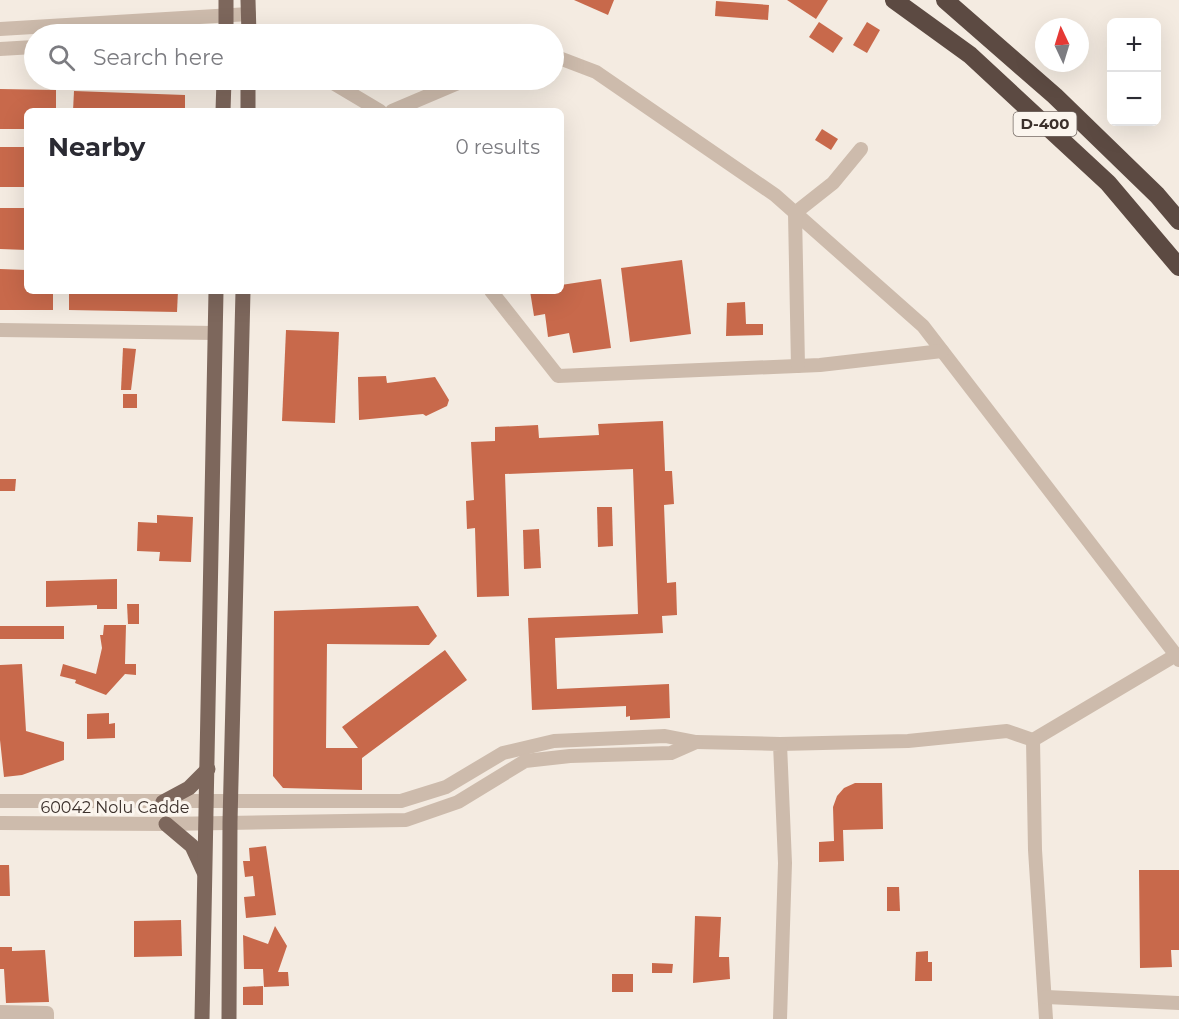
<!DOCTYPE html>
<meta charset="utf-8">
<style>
body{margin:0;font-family:Montserrat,sans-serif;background:#f7f7f7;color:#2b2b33}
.controls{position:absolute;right:18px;top:18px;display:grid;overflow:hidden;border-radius:9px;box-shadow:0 6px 24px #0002}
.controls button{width:54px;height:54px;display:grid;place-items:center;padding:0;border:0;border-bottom:2px solid #e1e1e2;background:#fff;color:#2b2b33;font:30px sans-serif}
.compass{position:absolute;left:1035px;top:18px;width:54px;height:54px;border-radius:50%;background:#fff;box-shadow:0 6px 24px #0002;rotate:356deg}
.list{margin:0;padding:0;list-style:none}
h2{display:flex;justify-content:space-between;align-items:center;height:78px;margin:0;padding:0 24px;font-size:26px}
h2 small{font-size:20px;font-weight:400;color:#7c7c81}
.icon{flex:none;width:33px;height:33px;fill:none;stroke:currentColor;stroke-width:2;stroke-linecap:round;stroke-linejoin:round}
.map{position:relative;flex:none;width:1179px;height:1019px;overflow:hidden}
.search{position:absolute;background:#fff;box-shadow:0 6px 24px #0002;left:24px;top:24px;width:540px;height:66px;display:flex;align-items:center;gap:15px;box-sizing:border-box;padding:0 21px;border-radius:33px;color:#7c7c81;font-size:22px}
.panel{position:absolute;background:#fff;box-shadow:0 6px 24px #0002;left:24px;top:108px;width:540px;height:186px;border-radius:9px}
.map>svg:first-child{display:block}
</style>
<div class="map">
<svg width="1179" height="1019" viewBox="0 0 1179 1019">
<rect width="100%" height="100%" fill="#f4ebe1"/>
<g fill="#c8694b">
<polygon points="574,0 614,0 608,15"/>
<polygon points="787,0 828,0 816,19"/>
<polygon points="716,1 769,5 768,20 715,16"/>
<polygon points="819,22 843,38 833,53 809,37"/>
<polygon points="867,22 880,30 867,53 853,45"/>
<polygon points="0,89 56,90 56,111 27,111 27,129 0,129"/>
<polygon points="74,91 185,95 185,111 73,111"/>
<polygon points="822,129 838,139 831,150 815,140"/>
<rect x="0" y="147" width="27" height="40"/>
<polygon points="0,208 27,208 27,250 0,249"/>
<polygon points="682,260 691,334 630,342 621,268"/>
<polygon points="0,269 27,270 27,291 53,291 53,310 0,310"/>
<polygon points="601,279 611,348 573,353 569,333 548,337 545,314 534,316 530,291 561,291 561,285"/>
<polygon points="69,291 178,291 177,312 69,310"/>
<polygon points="745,302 746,324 763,324 763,335 726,336 727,303"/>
<polygon points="286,330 339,332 335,423 282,421"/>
<polygon points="123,348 136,349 131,390 121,390"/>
<polygon points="386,376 387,383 435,377 449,400 447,406 426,416 423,414 359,420 358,377"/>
<rect x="123" y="394" width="14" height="14"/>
<polygon points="663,421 665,471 672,471 674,504 664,505 667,583 676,582 677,615 662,616 663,633 555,638 557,689 669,684 670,718 630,720 630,716 626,717 626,706 532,710 528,618 638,614 633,469 505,474 509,596 477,597 475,528 467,529 466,501 474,500 471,442 495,441 495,427 538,425 539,438 599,435 598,424"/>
<polygon points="0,479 16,479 15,491 0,491"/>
<polygon points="597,507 612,507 613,546 598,547"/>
<polygon points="157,515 193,517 191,562 159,561 160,552 137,551 138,522 157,523"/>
<polygon points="539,529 541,568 524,569 523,530"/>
<polygon points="117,579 117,609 97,609 97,605 46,607 46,581"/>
<polygon points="127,604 139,604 139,624 128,624"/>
<polygon points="418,606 437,636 429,645 327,644 326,748 358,748 342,727 445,650 467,680 362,758 362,790 283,788 273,776 274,611"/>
<polygon points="104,625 126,625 125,664 136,664 136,675 125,674 106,695 75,683 76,680 60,676 63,664 96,674 102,648 100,635 103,635"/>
<rect x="0" y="626" width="64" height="13"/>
<polygon points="22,664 26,731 64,742 64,760 22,775 4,777 0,740 0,665"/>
<polygon points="109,713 109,724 115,723 115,738 87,739 87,714"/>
<polygon points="855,783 882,783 883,829 843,830 844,861 819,862 819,842 834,841 833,807 837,796 844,788"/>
<polygon points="266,846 276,915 246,918 244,897 255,896 253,876 245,877 243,861 250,861 249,848"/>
<polygon points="0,865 9,865 10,896 0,896"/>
<polygon points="1139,870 1179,870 1179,950 1171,950 1172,967 1140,968"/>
<polygon points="887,887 899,887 900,911 887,911"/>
<polygon points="695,916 721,917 719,957 729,957 730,979 693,983"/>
<polygon points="181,920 182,956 134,957 134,921"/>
<polygon points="275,926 287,946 278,972 288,972 289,986 264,987 263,969 244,969 243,935 268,944"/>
<polygon points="0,947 12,947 12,951 45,950 49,1002 6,1003 4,969 0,969"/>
<polygon points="928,951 928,962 932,962 932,981 915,981 916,952"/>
<polygon points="652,963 673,964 672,973 652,973"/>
<rect x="612" y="974" width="21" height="18"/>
<polygon points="263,986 263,1005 243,1005 243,987"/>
</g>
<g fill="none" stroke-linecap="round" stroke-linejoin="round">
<g stroke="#cdbbac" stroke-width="14">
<polyline points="0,29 249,14"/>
<polyline points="0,49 34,47"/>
<polyline points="554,56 596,72 775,195 923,326 1176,655"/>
<polyline points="328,80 380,111"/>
<polyline points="392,111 465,80"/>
<polyline points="491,291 558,376 820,365 942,351"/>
<polyline points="0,330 215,333"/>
<polyline points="798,366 795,213 833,183 861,149"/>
<polyline points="1033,740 1176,655 1179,660"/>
<polyline points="780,744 908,741 1007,731 1033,740 1035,850 1046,1019"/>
<polyline points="0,801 401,801 446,787 503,753 554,741 665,736 696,742 780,744 785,863 780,1019"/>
<polyline points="0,823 166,824 406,820 458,802 525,761 570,756 671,753 696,742"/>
<polyline points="1046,997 1179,1003"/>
<polyline points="0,1012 47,1013 47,1019"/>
</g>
<g stroke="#7d675c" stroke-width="15">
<polyline points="248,0 249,34"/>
<polyline points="226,34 226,0"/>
<polyline points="223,111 224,80"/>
<polyline points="248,111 248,80"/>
<polyline points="163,802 189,788 208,769"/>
<polyline points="166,824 192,846 204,872"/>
<polyline points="202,1019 216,291"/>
<polyline points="229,1019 230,822 243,291"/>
</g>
<g stroke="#5c4a42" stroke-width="18">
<polyline points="894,0 970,55 1108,183 1179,267"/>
<polyline points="945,0 1055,96 1157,195 1179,221"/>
</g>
</g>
<g text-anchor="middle" stroke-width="6" stroke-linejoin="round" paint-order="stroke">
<rect fill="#fbf5ee" stroke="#756b66" stroke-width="1.5" x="1013.5" y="112" width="63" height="24" rx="4.5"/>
<g font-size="15" font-weight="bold" fill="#3b302b">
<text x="1045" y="129">D-400</text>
</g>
<g font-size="16" fill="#3b302b" stroke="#fbf5ee">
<text x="115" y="813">60042 Nolu Cadde</text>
</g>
</g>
</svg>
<div class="controls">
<button>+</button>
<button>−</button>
</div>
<svg class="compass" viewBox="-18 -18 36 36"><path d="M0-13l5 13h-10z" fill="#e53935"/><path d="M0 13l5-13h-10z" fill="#7c7c81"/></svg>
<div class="search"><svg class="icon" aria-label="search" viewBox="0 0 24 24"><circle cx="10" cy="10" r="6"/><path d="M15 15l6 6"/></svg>Search here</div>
<section class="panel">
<h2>Nearby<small>0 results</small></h2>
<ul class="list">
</ul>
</section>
</div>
